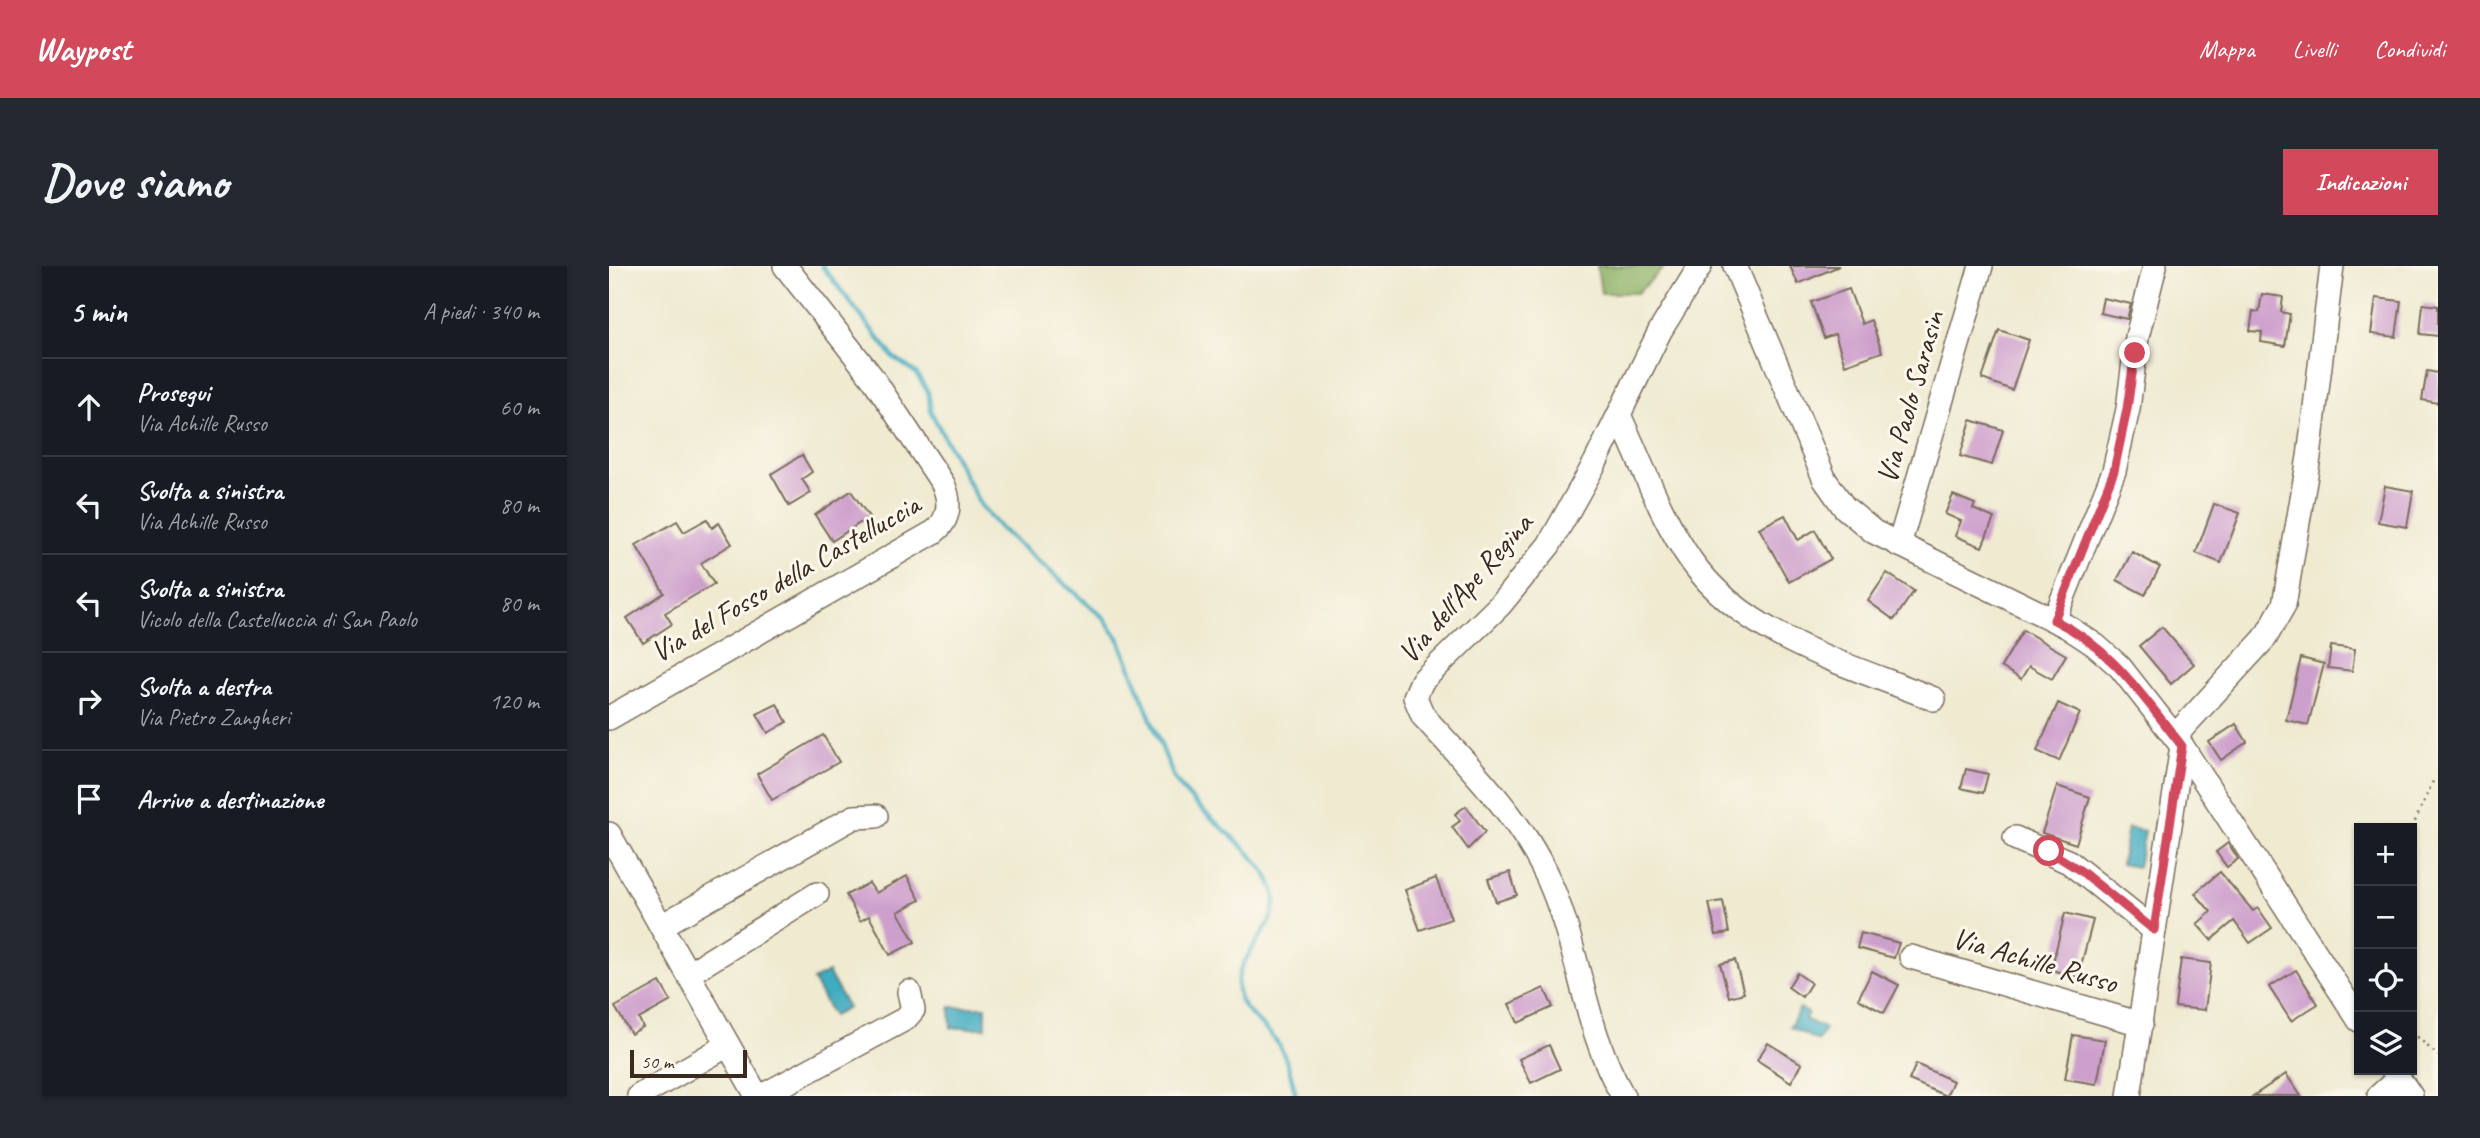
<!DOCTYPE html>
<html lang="it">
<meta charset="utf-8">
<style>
body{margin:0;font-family:Caveat,sans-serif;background:#242831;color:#f1f3f6}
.controls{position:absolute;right:21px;bottom:21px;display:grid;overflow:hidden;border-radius:0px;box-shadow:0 2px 5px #0004}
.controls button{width:63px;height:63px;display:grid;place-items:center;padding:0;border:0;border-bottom:2px solid #363941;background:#171b24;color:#f1f3f6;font:35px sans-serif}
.scale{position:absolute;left:21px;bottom:18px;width:117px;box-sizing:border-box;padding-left:7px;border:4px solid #3b2a1e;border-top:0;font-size:19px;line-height:24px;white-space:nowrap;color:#3b2a1e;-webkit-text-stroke:5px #fbf7ec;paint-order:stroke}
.stop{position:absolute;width:21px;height:21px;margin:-16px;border:5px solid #d1495b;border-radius:50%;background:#fff}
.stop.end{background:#d1495b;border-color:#fff;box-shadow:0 2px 7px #0008}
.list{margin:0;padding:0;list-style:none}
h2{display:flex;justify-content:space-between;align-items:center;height:91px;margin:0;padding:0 28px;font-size:30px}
h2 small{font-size:23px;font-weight:400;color:#9ea1a6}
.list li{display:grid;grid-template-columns:46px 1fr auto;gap:21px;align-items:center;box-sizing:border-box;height:98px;padding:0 28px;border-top:2px solid #363941}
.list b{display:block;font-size:26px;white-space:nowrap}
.list p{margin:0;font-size:23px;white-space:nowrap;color:#9ea1a6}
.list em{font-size:23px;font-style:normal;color:#9ea1a6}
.icon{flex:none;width:38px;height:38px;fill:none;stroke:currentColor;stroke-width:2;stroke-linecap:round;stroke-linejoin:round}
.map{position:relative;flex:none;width:1829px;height:830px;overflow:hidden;border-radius:0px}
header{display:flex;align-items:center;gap:42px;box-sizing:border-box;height:98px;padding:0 35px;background:#d1495b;color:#fff}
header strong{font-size:33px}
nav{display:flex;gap:38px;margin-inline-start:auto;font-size:24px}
.intro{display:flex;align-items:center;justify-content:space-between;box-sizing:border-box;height:168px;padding:0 42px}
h1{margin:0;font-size:49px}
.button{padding:18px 32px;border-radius:0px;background:#d1495b;color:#fff;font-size:24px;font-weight:700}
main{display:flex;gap:42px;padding:0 42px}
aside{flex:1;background:#171b24;border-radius:0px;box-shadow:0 2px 5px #0004}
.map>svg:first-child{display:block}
</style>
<header>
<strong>Waypost</strong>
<nav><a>Mappa</a><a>Livelli</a><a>Condividi</a></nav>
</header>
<div class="intro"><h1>Dove siamo</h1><a class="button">Indicazioni</a></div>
<main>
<aside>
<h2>5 min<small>A piedi · 340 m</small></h2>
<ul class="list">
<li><svg class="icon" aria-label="ahead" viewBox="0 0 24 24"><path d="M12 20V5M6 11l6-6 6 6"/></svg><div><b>Prosegui</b><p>Via Achille Russo</p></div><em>60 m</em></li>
<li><svg class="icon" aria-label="left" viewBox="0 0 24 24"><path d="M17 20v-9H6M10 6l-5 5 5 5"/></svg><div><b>Svolta a sinistra</b><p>Via Achille Russo</p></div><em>80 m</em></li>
<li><svg class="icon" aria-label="left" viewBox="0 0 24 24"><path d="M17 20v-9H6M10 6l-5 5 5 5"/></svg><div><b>Svolta a sinistra</b><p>Vicolo della Castelluccia di San Paolo</p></div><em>80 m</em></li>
<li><svg class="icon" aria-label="right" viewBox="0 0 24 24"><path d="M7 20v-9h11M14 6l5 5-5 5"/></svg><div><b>Svolta a destra</b><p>Via Pietro Zangheri</p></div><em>120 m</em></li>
<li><svg class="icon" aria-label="arrive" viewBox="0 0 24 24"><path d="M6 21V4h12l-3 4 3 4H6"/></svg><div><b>Arrivo a destinazione</b></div></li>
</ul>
</aside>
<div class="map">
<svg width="1829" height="830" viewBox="0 0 1829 830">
<rect width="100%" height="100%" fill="#fbf7ec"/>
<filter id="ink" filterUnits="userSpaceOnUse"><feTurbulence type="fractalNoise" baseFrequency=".0143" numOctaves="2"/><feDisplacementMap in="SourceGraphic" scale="14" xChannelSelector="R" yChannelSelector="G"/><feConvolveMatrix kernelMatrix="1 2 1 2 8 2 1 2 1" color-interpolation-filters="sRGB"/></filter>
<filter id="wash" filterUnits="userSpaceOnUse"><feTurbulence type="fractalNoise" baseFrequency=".00686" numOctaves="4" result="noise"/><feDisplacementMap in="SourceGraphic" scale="28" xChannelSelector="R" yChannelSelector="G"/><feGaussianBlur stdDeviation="1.57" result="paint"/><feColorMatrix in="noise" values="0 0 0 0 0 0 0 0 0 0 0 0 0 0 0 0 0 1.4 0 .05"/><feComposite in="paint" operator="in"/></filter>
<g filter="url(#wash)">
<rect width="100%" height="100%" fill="#efead0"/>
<polygon fill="#8fb368" stroke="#656e43" stroke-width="2" points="1057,0 1028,27 992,27 988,0"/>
<g fill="#41acc1" stroke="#3e6b70" stroke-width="2">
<polygon points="1519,562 1536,565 1529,601 1512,598"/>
<polygon points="219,706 239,742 224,750 204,714"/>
<polygon points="341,741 377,741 377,762 342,762"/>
<polygon points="1191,742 1199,747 1196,753 1216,763 1209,775 1181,761"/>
</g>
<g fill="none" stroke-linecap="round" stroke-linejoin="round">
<path stroke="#41acc1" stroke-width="4.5" d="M213,0L284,91L307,107L319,126L322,146L372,240L392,263L495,352L511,375L565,512C589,549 651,584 664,622C677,662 619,690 630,730C635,748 657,760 667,775C679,792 682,810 687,830"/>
</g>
<g id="blocks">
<g fill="#cd9fcc">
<polygon points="1181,0 1230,0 1189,18"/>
<polygon points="1240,23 1253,58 1262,54 1273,86 1236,99 1226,68 1215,72 1202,36"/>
<polygon points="1653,28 1674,31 1672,46 1681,48 1676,80 1652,76 1653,66 1641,65 1644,45 1650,46"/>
<polygon points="1494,32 1522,38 1518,53 1491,47"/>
<polygon points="1767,32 1792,35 1787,71 1762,68"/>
<polygon points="1814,38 1829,40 1829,70 1811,68"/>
<polygon points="1390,64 1420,74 1403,124 1373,113"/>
<polygon points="1818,105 1829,107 1829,137 1813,134"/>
<polygon points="1362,154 1394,164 1383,199 1351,190"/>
<polygon points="193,189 203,206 193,213 202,227 180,240 162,208"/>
<polygon points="1776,220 1804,225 1798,261 1769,256"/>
<polygon points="242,225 260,251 223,275 206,249"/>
<polygon points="1344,229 1366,238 1364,243 1385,252 1373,281 1346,270 1352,255 1336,248"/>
<polygon points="1605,238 1631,247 1612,297 1587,287"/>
<polygon points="1176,249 1189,274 1206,264 1222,293 1180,316 1150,262"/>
<polygon points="98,253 103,262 110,257 123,278 92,297 105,318 56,347 63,358 34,377 18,352 55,327 27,279 68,255 75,266"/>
<polygon points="1523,286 1551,301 1536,329 1508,314"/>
<polygon points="1278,307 1305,325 1285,354 1259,335"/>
<polygon points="1553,361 1585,398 1562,418 1530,380"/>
<polygon points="1414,364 1457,389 1443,413 1420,400 1412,413 1392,401"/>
<polygon points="1722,380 1746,383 1743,405 1719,402"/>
<polygon points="1692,392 1715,398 1699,459 1677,454"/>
<polygon points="1449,437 1471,447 1450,495 1428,485"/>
<polygon points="168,438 178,456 159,467 148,448"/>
<polygon points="1627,458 1638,476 1612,494 1600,476"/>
<polygon points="214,469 230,496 163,534 148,508"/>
<polygon points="1357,503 1379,508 1374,527 1352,522"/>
<polygon points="1448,520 1481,531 1467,578 1433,567"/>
<polygon points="857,540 876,566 859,583 843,561 851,555 846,548"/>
<polygon points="1619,577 1629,593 1618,601 1607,586"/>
<polygon points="901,606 908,629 887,636 879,613"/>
<polygon points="1611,606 1644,645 1649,642 1663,662 1641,677 1625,655 1602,674 1588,658 1602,646 1586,627"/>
<polygon points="298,610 311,634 289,646 306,676 281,689 260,650 251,655 237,629 260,617 267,627"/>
<polygon points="827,612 842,653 811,664 796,624"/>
<polygon points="1114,635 1120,667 1107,669 1100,637"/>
<polygon points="1456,647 1484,654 1469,711 1442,704"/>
<polygon points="1252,667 1290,677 1285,692 1248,682"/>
<polygon points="1572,693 1602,697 1596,744 1566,741"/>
<polygon points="1126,694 1135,727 1120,731 1111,698"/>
<polygon points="1687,704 1709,738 1682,755 1660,721"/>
<polygon points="1263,705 1290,719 1275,747 1249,733"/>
<polygon points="1188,707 1202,717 1193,731 1179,721"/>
<polygon points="51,716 62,735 30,753 34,761 22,768 6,741"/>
<polygon points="935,722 944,741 909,757 900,738"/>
<polygon points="1464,769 1496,774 1488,818 1456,813"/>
<polygon points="1159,777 1193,798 1182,816 1148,794"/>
<polygon points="940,779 951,803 922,817 910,793"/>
<polygon points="1307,798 1344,815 1337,830 1300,814"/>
<polygon points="1677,808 1692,830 1644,830"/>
</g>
</g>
</g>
<g filter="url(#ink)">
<use href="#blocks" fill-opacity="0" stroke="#7a6d5c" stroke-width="2"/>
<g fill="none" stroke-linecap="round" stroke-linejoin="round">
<defs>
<g id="minor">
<polyline points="1126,0 1216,214 1235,241 1265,266 1457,360 1486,379 1511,401 1573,480 1750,754"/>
<path d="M1010,149C1033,198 1052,252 1083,296C1138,373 1242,399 1325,433"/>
<polyline points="1290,279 1372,0"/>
<polyline points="1445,354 1505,205 1519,143 1528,71 1546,0"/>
<path d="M0,452L325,266C341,254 342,235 334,218L263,111L176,0"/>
<polyline points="1566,470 1656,372 1675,339 1700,191 1723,0"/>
<polyline points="0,568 148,830"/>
<polyline points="1406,572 1460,596 1545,664"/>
<polyline points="52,660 245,551 267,550"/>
<polyline points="1302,691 1532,758"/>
<polyline points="79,708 208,628"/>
<polyline points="1784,804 1802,830"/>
<polyline points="30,830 119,779"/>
<polyline points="153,830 296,753 304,744 300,726"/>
<path d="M1014,830C976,765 972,692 944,624C917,556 863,504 814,450L806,431L813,415L891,339L940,279L986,197L1051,65L1091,0"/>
<polyline points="1520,830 1573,480"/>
<polyline points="1770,830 1790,812"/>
</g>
</defs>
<use href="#minor" stroke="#7a6d5c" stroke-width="26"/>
<g stroke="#7a6d5c" stroke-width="2.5" stroke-dasharray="2 5" stroke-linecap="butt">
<polyline points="1803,562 1825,513"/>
<polyline points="1803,766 1829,790"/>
</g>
<use href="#minor" stroke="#fff" stroke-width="23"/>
</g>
</g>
<g fill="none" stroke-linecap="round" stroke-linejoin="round" filter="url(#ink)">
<path stroke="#d1495b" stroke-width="9" d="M1440,585L1472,605L1545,664L1573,480C1534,431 1503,382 1445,354L1505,205L1518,143L1526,87"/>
</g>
<g text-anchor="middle" stroke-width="6" stroke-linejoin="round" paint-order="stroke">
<g font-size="30" fill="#3b2a1e" stroke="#fbf7ec">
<text transform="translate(1301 131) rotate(-74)" y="10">Via Paolo Sarasin</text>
<text transform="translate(176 312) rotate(-30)" y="10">Via del Fosso della Castelluccia</text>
<text transform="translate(856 322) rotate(-49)" y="10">Via dell'Ape Regina</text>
<text transform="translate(1426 694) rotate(16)" y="10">Via Achille Russo</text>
</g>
</g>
</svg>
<div class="controls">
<button>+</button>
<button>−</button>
<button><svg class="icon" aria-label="locate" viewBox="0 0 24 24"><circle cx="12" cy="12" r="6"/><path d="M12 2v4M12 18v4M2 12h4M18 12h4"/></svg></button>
<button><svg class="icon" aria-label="layers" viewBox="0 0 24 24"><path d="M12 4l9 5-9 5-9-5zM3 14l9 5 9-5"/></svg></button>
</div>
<div class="scale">50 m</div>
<div class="stop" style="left:1440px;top:585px"></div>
<div class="stop end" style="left:1526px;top:87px"></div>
</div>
</main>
